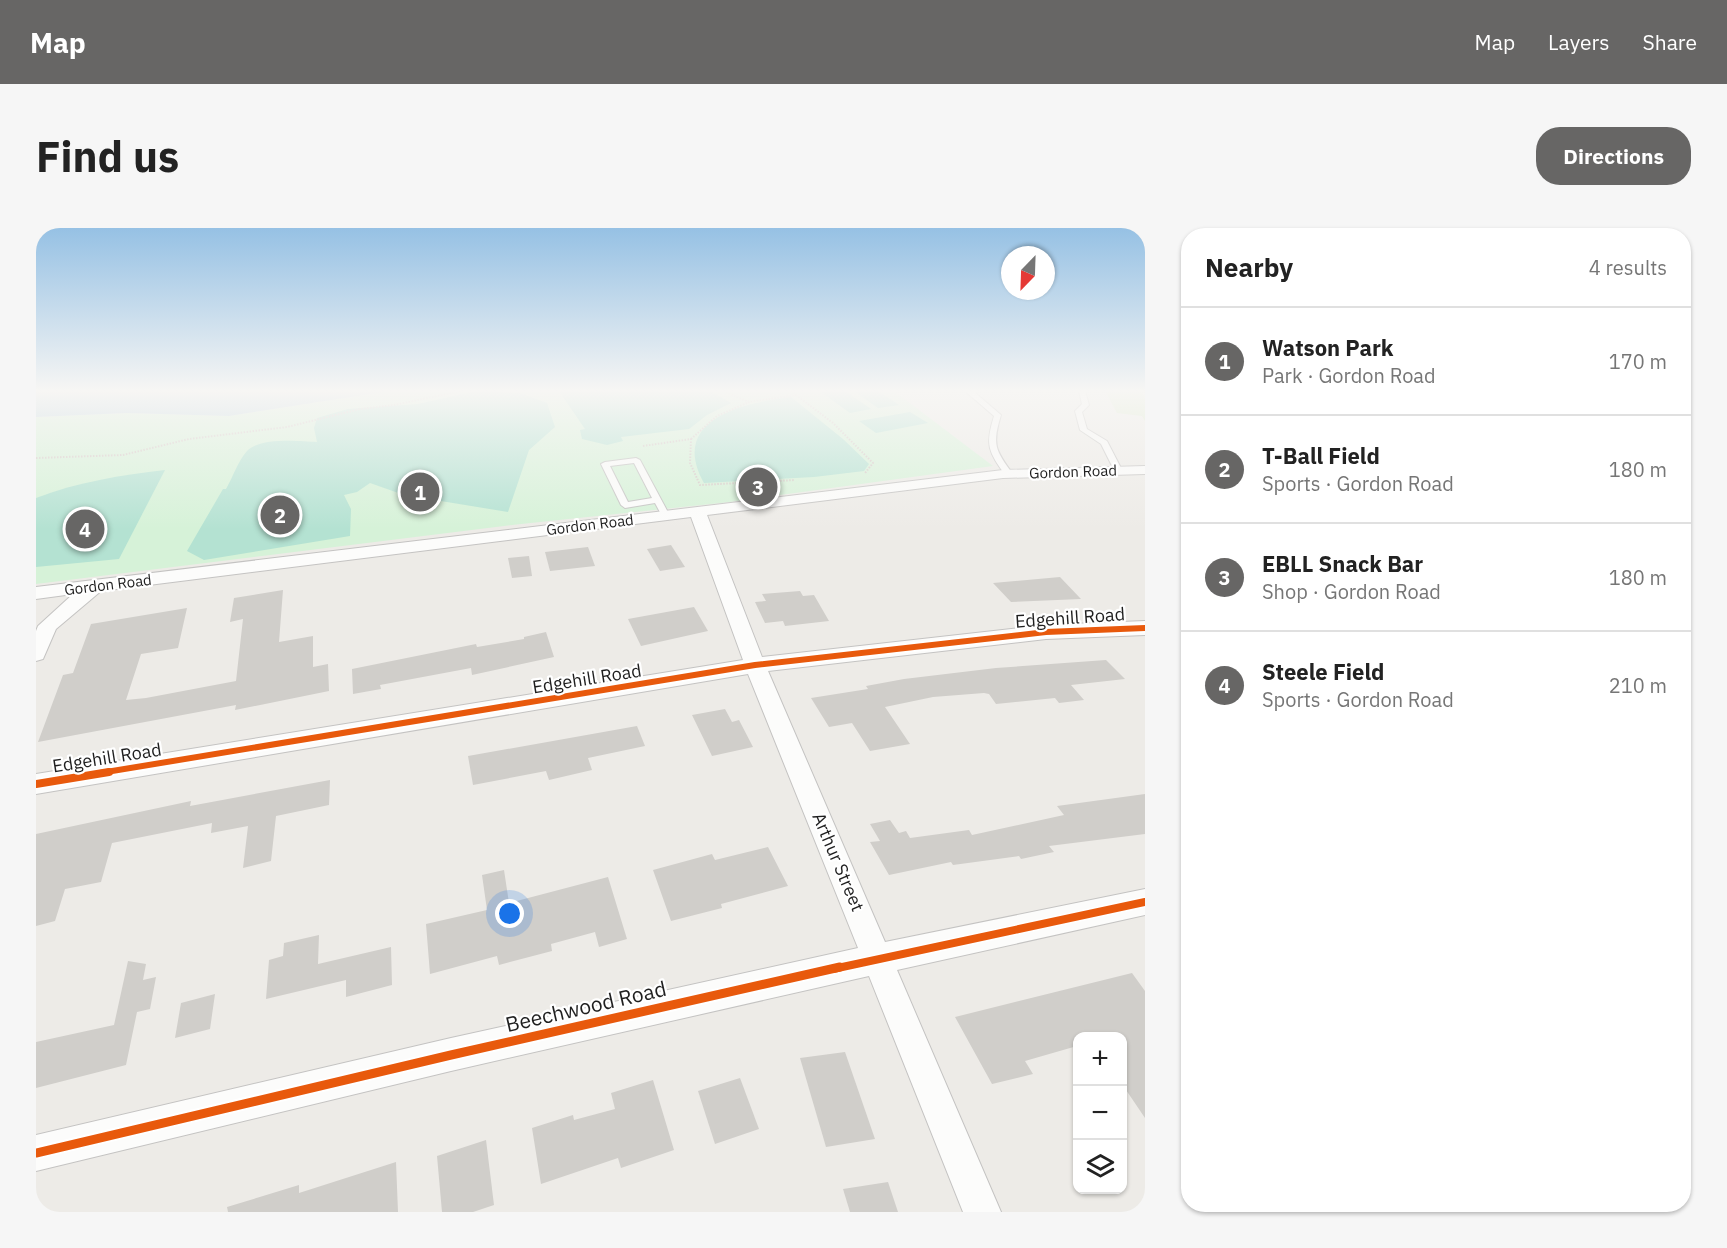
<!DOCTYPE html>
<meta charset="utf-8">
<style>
body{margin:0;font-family:"IBM Plex Sans",sans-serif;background:#f6f6f6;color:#222}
.controls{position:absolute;right:18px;bottom:18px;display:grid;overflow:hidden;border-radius:12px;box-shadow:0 2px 4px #0004}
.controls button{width:54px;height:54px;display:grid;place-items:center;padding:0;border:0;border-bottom:2px solid #e0e0e0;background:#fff;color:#222;font:30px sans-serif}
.compass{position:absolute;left:965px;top:18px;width:54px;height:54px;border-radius:50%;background:#fff;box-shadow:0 2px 4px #0004;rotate:203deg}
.you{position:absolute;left:474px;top:686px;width:21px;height:21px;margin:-15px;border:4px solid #fff;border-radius:50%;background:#1a73e8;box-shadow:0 0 0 9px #1a73e833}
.badge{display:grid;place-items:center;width:39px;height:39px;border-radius:50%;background:#676665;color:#fff;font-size:20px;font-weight:700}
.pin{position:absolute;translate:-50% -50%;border:3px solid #fff;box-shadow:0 2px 6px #0006}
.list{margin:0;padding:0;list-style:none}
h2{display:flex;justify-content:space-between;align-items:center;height:78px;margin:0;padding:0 24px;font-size:26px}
h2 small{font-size:20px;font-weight:400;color:#767676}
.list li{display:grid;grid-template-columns:39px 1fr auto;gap:18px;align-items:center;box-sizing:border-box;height:108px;padding:0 24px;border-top:2px solid #e0e0e0}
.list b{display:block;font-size:22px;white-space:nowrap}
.list p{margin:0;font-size:20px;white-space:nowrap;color:#767676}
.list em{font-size:20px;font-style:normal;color:#767676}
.icon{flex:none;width:33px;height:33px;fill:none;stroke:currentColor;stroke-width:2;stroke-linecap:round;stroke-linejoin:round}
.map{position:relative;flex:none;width:1109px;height:984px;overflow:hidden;border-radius:24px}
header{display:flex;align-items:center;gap:36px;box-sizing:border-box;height:84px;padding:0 30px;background:#676665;color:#fff}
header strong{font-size:28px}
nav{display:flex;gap:33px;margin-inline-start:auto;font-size:21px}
.intro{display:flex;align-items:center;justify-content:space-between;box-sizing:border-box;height:144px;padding:0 36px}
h1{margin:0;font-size:42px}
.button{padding:15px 27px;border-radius:24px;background:#676665;color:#fff;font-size:21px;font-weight:700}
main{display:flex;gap:36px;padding:0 36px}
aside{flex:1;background:#fff;border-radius:24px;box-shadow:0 2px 4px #0004}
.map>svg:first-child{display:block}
</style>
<header>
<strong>Map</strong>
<nav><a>Map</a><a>Layers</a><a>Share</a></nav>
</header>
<div class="intro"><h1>Find us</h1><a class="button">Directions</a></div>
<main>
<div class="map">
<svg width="1109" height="984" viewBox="0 0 1109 984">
<rect width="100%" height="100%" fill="#edebe7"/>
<polygon fill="#d8e9c7" points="1069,163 1105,163 1109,169 1109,193 1106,188 1081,185"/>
<polygon fill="#d6f2d8" points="353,163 858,163 957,238 694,274 485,296 0,356 0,189 91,185 193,188"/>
<g fill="#b4e2d2">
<path d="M440,163L484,165L511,175L519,199L493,222L472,284L368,267L334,255L321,264L308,267L315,281L314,308L168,332L151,323L187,261H190C197,249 202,233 211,223C224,209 263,213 281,214L278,200L281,190L312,181L382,176Z"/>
<polygon points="523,163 674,163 695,175 671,187 653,201 585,209 587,213 571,217 546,211 544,202 549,201"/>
<polygon points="809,163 835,181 814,185 785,164"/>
<polygon points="818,163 842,163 863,177 842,180"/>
<path d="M755,169L807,211L833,236L828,243L778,249L668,255C632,191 708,175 755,169Z"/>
<polygon points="874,184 892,195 840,205 823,193"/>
<path d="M129,242L83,331L0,339V270C41,254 86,247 129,242Z"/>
</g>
<polygon fill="#bcd5df" points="0,163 353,163 193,188 91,185 0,189"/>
<g fill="#d0ceca">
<polygon points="635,317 649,339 624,343 611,321"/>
<polygon points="552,319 559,338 514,343 509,324"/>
<polygon points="493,328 496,348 476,350 472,330"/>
<polygon points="1024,349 1045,371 975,374 957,355"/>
<polygon points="247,362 243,414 277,408 277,439 292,436 293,463 199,482 200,477 2,514 27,447 37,445 55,396 151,380 142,420 105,426 90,472 110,470 200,453 207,391 194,394 198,370"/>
<polygon points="764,363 767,368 778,367 793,393 749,398 747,393 729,395 719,374 730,373 726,366"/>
<polygon points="658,379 672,403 605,418 592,391"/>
<polygon points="510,404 518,429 436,447 435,440 344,457 345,461 317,466 316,441 440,416 441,419 488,411 488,409"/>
<polygon points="1070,432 1089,451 1035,457 1048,472 1023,475 1019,470 960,476 953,466 948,465 897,469 849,479 874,516 834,523 816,495 793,499 775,470 832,461 830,458 868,451 960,440"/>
<polygon points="689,481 696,494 703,492 717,519 676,528 656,487"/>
<polygon points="601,498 609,518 552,530 556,542 513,552 510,543 437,557 432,528"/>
<polygon points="294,552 293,577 240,588 235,633 207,640 212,598 175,605 176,595 76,615 65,654 29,661 19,693 0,698 0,606 155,573 154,578"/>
<polygon points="1109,566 1109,606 1013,618 1018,624 985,631 983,628 917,637 915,634 853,647 834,614 844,613 834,596 854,592 863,605 870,603 874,610 933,602 936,607 1028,587 1021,578"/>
<polygon points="732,619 752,658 685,676 686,680 635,693 617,642 676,626 679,632"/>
<polygon points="468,642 473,675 572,649 591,711 563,719 559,704 515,716 516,723 463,737 461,728 394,746 390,696 451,682 446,647"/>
<polygon points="283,707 282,736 355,719 356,757 310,769 310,752 230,771 233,732 247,728 248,715"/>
<polygon points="92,733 110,736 107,752 120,749 114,781 101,784 90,837 0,860 0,814 78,797"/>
<polygon points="1096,745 1109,763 1109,890 1086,856 1086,808 1041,808 1041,818 989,833 997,846 956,856 919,789"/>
<polygon points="179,766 174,801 139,810 145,775"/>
<polygon points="809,824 839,911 790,919 764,830"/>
<polygon points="704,850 723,901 679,916 662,863"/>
<polygon points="617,852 638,922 585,940 582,930 505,956 496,900 537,887 538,892 579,881 575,865"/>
<polygon points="450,912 458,977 437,984 406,984 401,928"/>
<polygon points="360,934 362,984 192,984 191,979 263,957 263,965"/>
<polygon points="852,954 862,984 814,984 807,961"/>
</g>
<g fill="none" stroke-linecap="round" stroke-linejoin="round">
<defs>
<g id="lane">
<path d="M929,163H937L965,187C956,216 959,222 977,246L976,248H970C952,223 949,217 958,188Z"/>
<polygon points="1043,163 1049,163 1053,177 1046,184 1051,201 1071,213 1086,242 1085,244 1079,244 1065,216 1044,202 1039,183 1046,176"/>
<path d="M600,230L604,232L634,288L633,290H627L619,275L589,280L585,277L565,236L569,234ZM598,235L616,270L592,274L574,238Z"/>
</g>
<polygon id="street" points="1109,238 1109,246 967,250 671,287 726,429 1010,397 1109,393 1109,407 1010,411 732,443 849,714 1109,661 1109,687 861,742 965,984 927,984 833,748 415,843 0,943 0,907 415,810 822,720 712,446 0,566 0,546 707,432 655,289 65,363 20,401 7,431 0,433 0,403 2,398 37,366 0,371 0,359 967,242"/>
</defs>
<use href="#lane" stroke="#c4c3c2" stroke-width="2"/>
<use href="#street" stroke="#c4c3c2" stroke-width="2"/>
<g stroke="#d6cac7" stroke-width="2" stroke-dasharray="1.5 1.5" stroke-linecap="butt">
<polyline points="687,163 713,174 760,167 755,163"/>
<polyline points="760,167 797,195 837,235 829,245"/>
<polyline points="655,211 681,188 713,174"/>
<polyline points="607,218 655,211 654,235 664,257 759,252"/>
<polyline points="0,230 87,227 153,211 251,199 324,181 358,177 425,163"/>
</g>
<use href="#lane" fill="#fcfcfb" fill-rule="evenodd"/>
<use href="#street" fill="#fcfcfb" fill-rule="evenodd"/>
<defs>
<polyline id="cycleway-far2" points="64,545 719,437 1010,404 1109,400"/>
<g id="cycleway-far1">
<polyline points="0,556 73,544"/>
<polyline points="797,741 1109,674"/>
</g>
<polyline id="cycleway" points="0,925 415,827 804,739"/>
</defs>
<use href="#cycleway-far2" stroke="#fff" stroke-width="10"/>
<use href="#cycleway-far1" stroke="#fff" stroke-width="11"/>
<use href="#cycleway" stroke="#fff" stroke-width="13"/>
<use href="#cycleway-far2" stroke="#e8590c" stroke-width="6"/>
<use href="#cycleway-far1" stroke="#e8590c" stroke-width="8"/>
<use href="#cycleway" stroke="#e8590c" stroke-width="9"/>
</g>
<linearGradient id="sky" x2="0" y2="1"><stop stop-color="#96c1e4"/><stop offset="0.54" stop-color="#f7f6f4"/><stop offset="1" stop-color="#f7f6f4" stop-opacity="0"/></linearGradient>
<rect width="1109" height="301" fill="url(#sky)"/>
<g text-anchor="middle" stroke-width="4.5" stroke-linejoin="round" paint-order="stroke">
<g font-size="15" fill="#1f1f1f" stroke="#fff">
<text transform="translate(1037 244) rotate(-2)" y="5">Gordon Road</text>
<text transform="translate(554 297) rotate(-7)" y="5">Gordon Road</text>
<text transform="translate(72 357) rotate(-7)" y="5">Gordon Road</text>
</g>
<g font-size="18" fill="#1f1f1f" stroke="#fff">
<text transform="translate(1034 390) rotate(-4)" y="6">Edgehill Road</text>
<text transform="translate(551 451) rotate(-9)" y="6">Edgehill Road</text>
<text transform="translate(71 530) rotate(-9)" y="6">Edgehill Road</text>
<text transform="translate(802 634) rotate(67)" y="6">Arthur Street</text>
</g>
<g font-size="21" fill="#1f1f1f" stroke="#fff">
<text transform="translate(550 779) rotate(-13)" y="7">Beechwood Road</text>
</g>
</g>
</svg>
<div class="controls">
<button>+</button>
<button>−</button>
<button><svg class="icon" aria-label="layers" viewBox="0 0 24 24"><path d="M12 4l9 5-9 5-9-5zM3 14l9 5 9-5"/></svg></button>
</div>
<svg class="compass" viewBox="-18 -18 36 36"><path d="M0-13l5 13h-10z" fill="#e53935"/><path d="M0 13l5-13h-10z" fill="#767676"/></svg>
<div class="you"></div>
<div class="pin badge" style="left:384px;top:264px">1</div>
<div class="pin badge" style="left:244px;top:287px">2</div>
<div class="pin badge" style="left:722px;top:259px">3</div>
<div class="pin badge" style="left:49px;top:301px">4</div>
</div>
<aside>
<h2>Nearby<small>4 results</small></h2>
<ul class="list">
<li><span class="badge">1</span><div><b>Watson Park</b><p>Park · Gordon Road</p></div><em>170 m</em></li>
<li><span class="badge">2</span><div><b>T-Ball Field</b><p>Sports · Gordon Road</p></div><em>180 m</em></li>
<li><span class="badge">3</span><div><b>EBLL Snack Bar</b><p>Shop · Gordon Road</p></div><em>180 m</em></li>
<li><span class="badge">4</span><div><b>Steele Field</b><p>Sports · Gordon Road</p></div><em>210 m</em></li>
</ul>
</aside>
</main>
